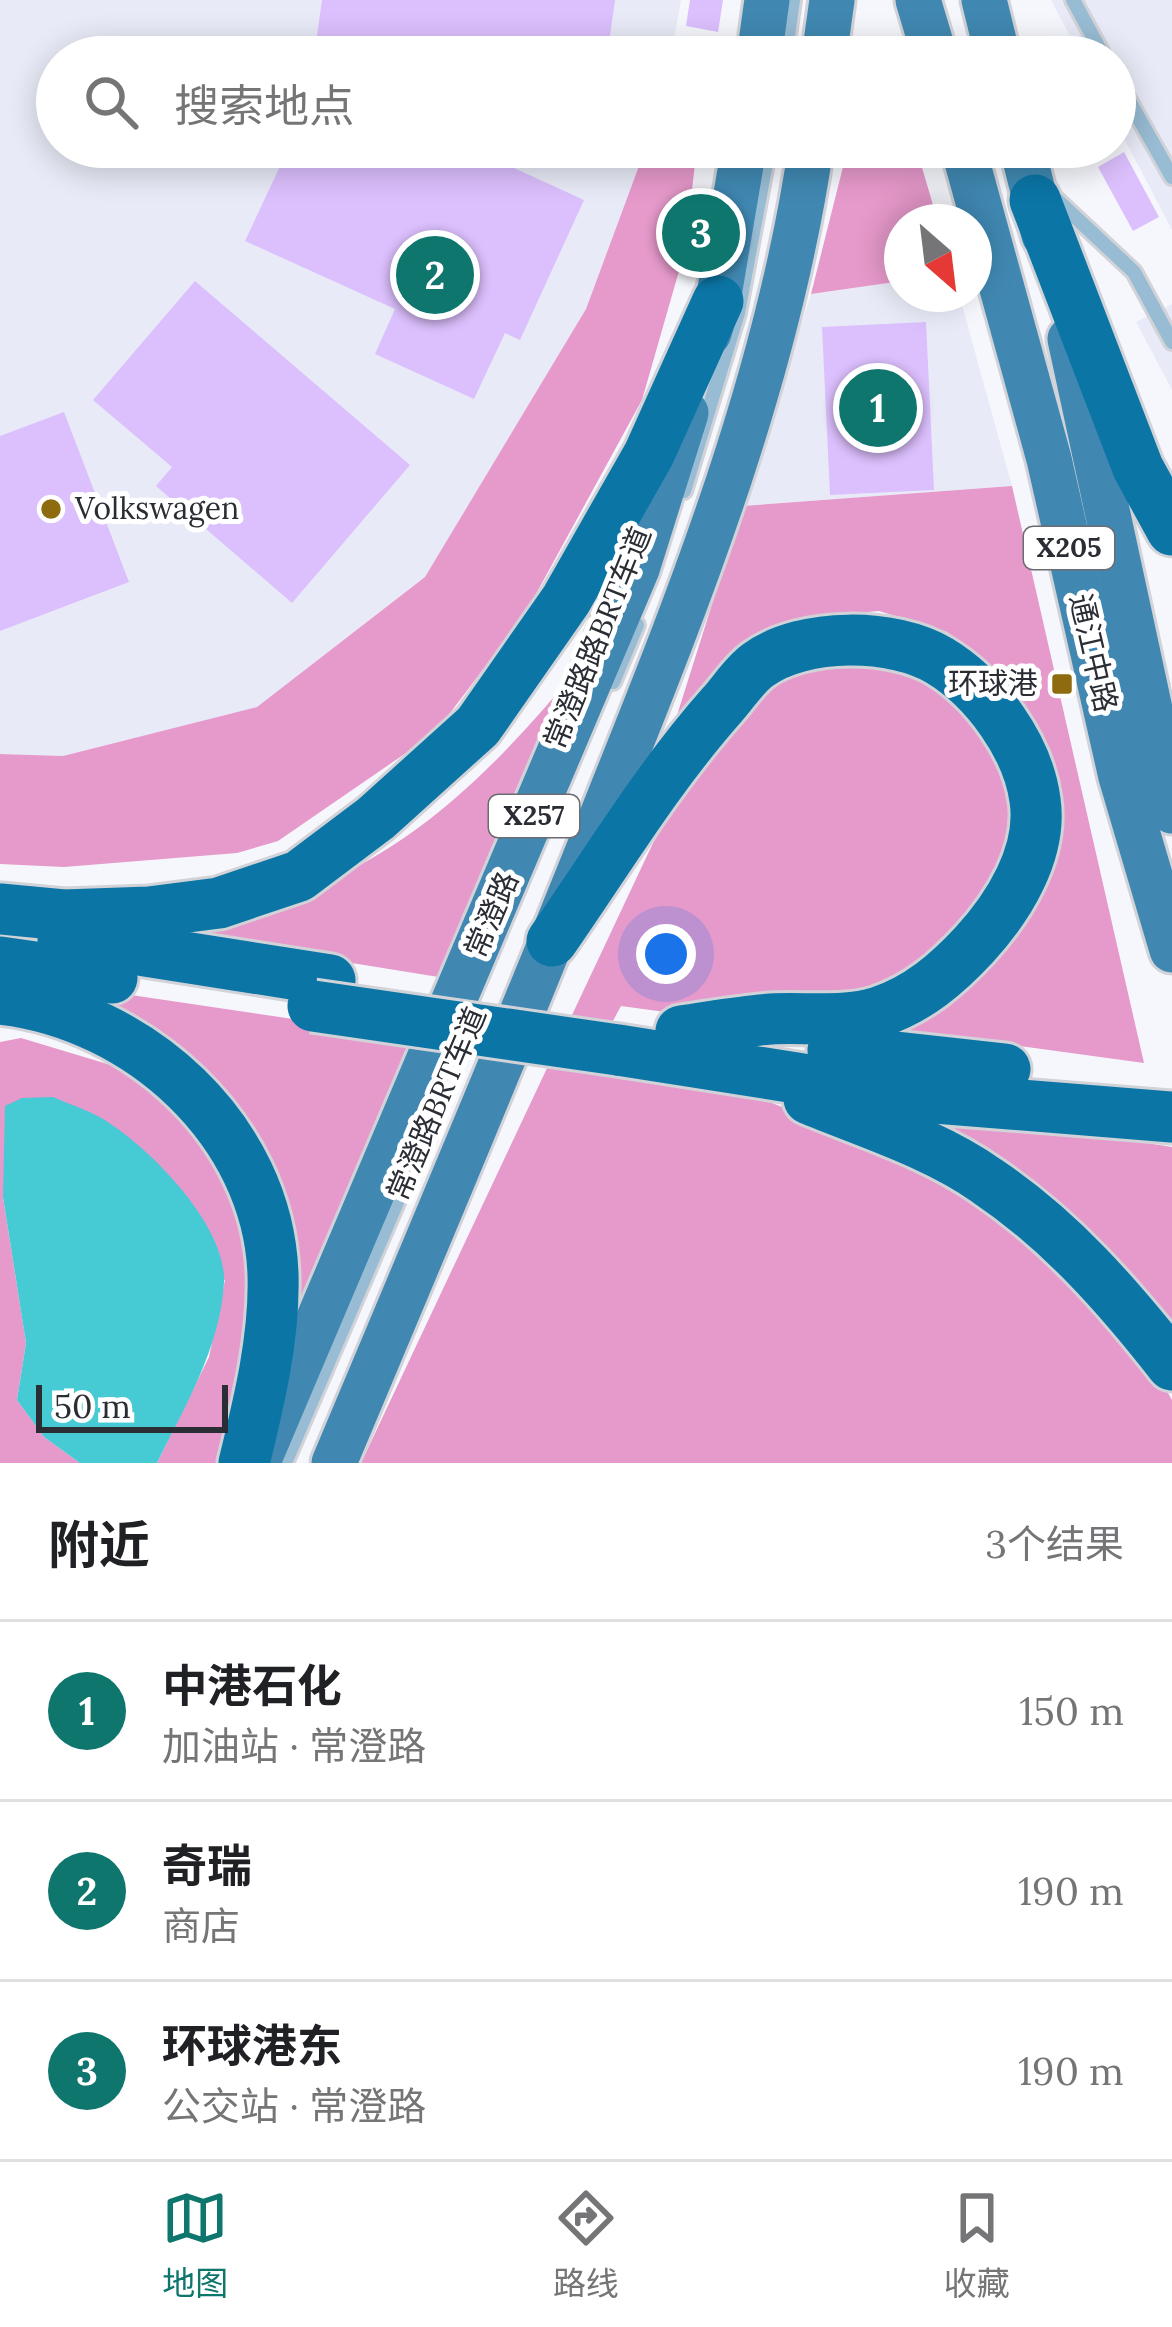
<!DOCTYPE html>
<html lang="zh">
<meta charset="utf-8">
<style>
body{margin:0;font-family:Lora,"Noto Sans SC",serif;background:#f2f2f2;color:#202124}
.compass{position:absolute;left:884px;top:204px;width:108px;height:108px;border-radius:50%;background:#fff;box-shadow:0 6px 30px #0003;rotate:152deg}
.scale{position:absolute;left:36px;bottom:30px;width:192px;box-sizing:border-box;padding-left:12px;border:6px solid #2b2d35;border-top:0;font-size:33px;line-height:42px;white-space:nowrap;color:#2b2d35;-webkit-text-stroke:9px #fff;paint-order:stroke}
.you{position:absolute;left:666px;top:954px;width:42px;height:42px;margin:-30px;border:9px solid #fff;border-radius:50%;background:#1a73e8;box-shadow:0 0 0 18px #1a73e833}
.badge{display:grid;place-items:center;width:78px;height:78px;border-radius:50%;background:#0f766e;color:#fff;font-size:39px;font-weight:700}
.pin{position:absolute;translate:-50% -50%;border:6px solid #fff;box-shadow:0 3px 12px #0006}
.list{margin:0;padding:0;list-style:none}
h2{display:flex;justify-content:space-between;align-items:center;height:156px;margin:0;padding:0 48px;font-size:51px}
h2 small{font-size:39px;font-weight:400;color:#757577}
.list li{display:grid;grid-template-columns:78px 1fr auto;gap:36px;align-items:center;box-sizing:border-box;height:180px;padding:0 48px;border-top:3px solid #e0e0e0}
.list b{display:block;font-size:45px;white-space:nowrap}
.list p{margin:0;font-size:39px;white-space:nowrap;color:#757577}
.list em{font-size:39px;font-style:normal;color:#757577}
.icon{flex:none;width:66px;height:66px;fill:none;stroke:currentColor;stroke-width:2;stroke-linecap:round;stroke-linejoin:round}
.map{position:relative;flex:none;width:1172px;height:1463px;overflow:hidden}
.search{position:absolute;background:#fff;box-shadow:0 6px 30px #0003;left:36px;right:36px;top:36px;height:132px;display:flex;align-items:center;gap:30px;box-sizing:border-box;padding:0 42px;border-radius:66px;color:#757577;font-size:45px}
.sheet{height:696px;background:#fff}
nav{display:flex;justify-content:space-around;align-items:center;box-sizing:border-box;height:168px;border-top:3px solid #e0e0e0;background:#fff;font-size:33px;color:#757577}
nav a{display:grid;justify-items:center;gap:6px}
nav .on{color:#0f766e}
.map>svg:first-child{display:block}
</style>
<div class="map">
<svg width="1172" height="1463" viewBox="0 0 1172 1463">
<rect width="100%" height="100%" fill="#f6f7fc"/>
<g fill="#e8ebf7">
<polygon points="0,0 681,0 671,57 57,57 57,147 646,147 586,309 425,577 257,707 63,756 0,754"/>
<polygon points="1051,0 1172,0 1172,230 1115,121 1115,57 1081,57"/>
<polygon points="902,281 902,294 959,294 1012,486 743,506 811,294"/>
<polygon points="1172,304 1172,390 1136,322"/>
</g>
<g fill="#e699cb">
<polygon points="646,147 697,147 685,250 642,400 525,614 435,733 278,841 237,853 64,867 0,864 0,754 63,756 257,707 425,577 586,309"/>
<polygon points="848,147 916,147 938,222 902,222 902,281 811,294"/>
<polygon points="1012,486 1144,1063 904,1030 902,1019 1059,801 1047,744 995,670 947,632 879,611 803,618 726,666 673,728 743,506"/>
<path d="M834,661L931,673L1001,749L1019,833L969,928L870,995L680,1014L621,1006L587,1069L729,1086L878,1145L981,1198L1102,1310L1168,1393L1172,1400V1463H361L653,843C678,803 714,732 749,703C774,682 804,672 834,661Z"/>
<path d="M566,683L451,979L166,933C221,915 281,901 333,878C426,837 502,759 566,683Z"/>
<polygon points="104,991 428,1039 296,1348 280,1189 99,1009"/>
<polygon points="21,1038 124,1069 216,1141 261,1257 231,1463 157,1463 209,1357 225,1280 3,1197 26,1343 17,1400 44,1437 80,1463 0,1463 0,1042"/>
<polygon points="929,1108 1172,1147 1172,1324 1059,1205 929,1120"/>
</g>
<path fill="#46cad4" d="M53,1097C69,1104 88,1110 103,1119C149,1147 227,1225 224,1283C220,1348 185,1406 157,1463H80L44,1437L17,1400L26,1343L3,1197L5,1106L22,1098Z"/>
<g fill="#dcbffd">
<polygon points="322,0 615,0 607,57 314,57"/>
<polygon points="690,0 723,0 718,32 686,26"/>
<polygon points="289,147 468,147 584,200 520,340 505,333 474,399 375,354 395,309 245,241"/>
<polygon points="1124,152 1159,217 1133,231 1098,167"/>
<polygon points="195,281 410,465 292,603 156,486 172,467 93,400"/>
<polygon points="926,322 934,490 830,495 822,327"/>
<polygon points="64,412 129,582 0,631 0,436"/>
</g>
<g fill="none" stroke-linecap="round" stroke-linejoin="round">
<defs>
<g id="lane">
<polyline points="1073,0 1104,57"/>
<polyline points="785,57 793,0"/>
<polyline points="1115,76 1172,177"/>
<polyline points="1056,199 1134,272 1172,342"/>
<polyline points="684,491 738,313 769,147"/>
<polyline points="613,682 637,625"/>
<polyline points="285,1463 398,1200 416,1144"/>
</g>
<g id="primary">
<polyline points="918,0 935,57"/>
<polyline points="984,0 998,57"/>
<polyline points="759,57 767,0"/>
<polyline points="824,57 832,0"/>
<polyline points="963,147 1049,459 1121,777 1172,950"/>
<polyline points="1022,147 1044,235"/>
<polyline points="709,333 718,301 744,147"/>
<polyline points="1070,339 1172,811"/>
<polyline points="260,1457 637,569 686,413"/>
<path d="M334,1463C427,1242 520,1021 609,798C694,587 778,373 811,147"/>
</g>
<g id="highway">
<polyline points="1035,200 1138,468 1172,530"/>
<polyline points="0,909 64,915 149,912 219,903 299,876 376,818 478,726 566,600 649,454 718,301"/>
<polyline points="63,938 330,980"/>
<path d="M552,941C607,862 658,777 722,705C733,693 744,675 758,665C803,632 894,633 940,661C986,689 1028,747 1035,800C1043,853 1008,908 974,945C947,974 918,999 879,1012C845,1023 806,1017 771,1019C741,1021 710,1027 681,1031"/>
<polyline points="0,962 112,978"/>
<path d="M0,999C138,1014 268,1130 273,1274C275,1337 259,1402 244,1463"/>
<polyline points="618,1050 910,1096 1172,1117"/>
<polyline points="833,1050 1005,1069"/>
<path d="M809,1099C867,1123 935,1144 987,1181C1060,1230 1118,1296 1172,1365"/>
</g>
</defs>
<use href="#lane" stroke="#d1d3d8" stroke-width="20"/>
<use href="#primary" stroke="#d1d3d8" stroke-width="51"/>
<use href="#highway" stroke="#d1d3d8" stroke-width="57"/>
<use href="#lane" stroke="#98bcd3" stroke-width="14"/>
<use href="#primary" stroke="#4088b2" stroke-width="45"/>
<use href="#highway" stroke="#0b75a5" stroke-width="51"/>
<defs>
<polyline id="highway-bridge" points="313,1006 618,1050"/>
</defs>
<use href="#highway-bridge" stroke="#d1d3d8" stroke-width="57" stroke-linecap="butt"/>
<use href="#highway-bridge" stroke="#0b75a5" stroke-width="51"/>
</g>
<g fill="#8f6b10" stroke="#fff" stroke-width="4.5">
<circle cx="51" cy="509" r="12"/>
<rect x="1050" y="672" width="24" height="24" rx="6"/>
</g>
<g text-anchor="middle" stroke-width="10" stroke-linejoin="round" paint-order="stroke">
<g fill="#fff" stroke="#6b6c72" stroke-width="3">
<rect x="1024" y="527" width="90" height="42" rx="9"/>
<rect x="489" y="795" width="90" height="42" rx="9"/>
</g>
<g font-size="27" font-weight="bold" fill="#2b2d35">
<text x="1069" y="557">X205</text>
<text x="534" y="825">X257</text>
</g>
<g font-size="30" fill="#2b2d35" stroke="#fff" text-anchor="start">
<text x="75" y="519">Volkswagen</text>
<text x="1038" y="694" text-anchor="end">环球港</text>
</g>
<g font-size="30" fill="#2b2d35" stroke="#fff">
<text transform="translate(598 638) rotate(-68)" y="10">常澄路路BRT车道</text>
<text transform="translate(1093 653) rotate(77)" y="10">通江中路</text>
<text transform="translate(492 915) rotate(-67)" y="10">常澄路</text>
<text transform="translate(437 1104) rotate(-67)" y="10">常澄路BRT车道</text>
</g>
</g>
</svg>
<svg class="compass" viewBox="-18 -18 36 36"><path d="M0-13l5 13h-10z" fill="#e53935"/><path d="M0 13l5-13h-10z" fill="#757577"/></svg>
<div class="scale">50 m</div>
<div class="you"></div>
<div class="pin badge" style="left:878px;top:408px">1</div>
<div class="pin badge" style="left:435px;top:275px">2</div>
<div class="pin badge" style="left:701px;top:233px">3</div>
<div class="search"><svg class="icon" aria-label="search" viewBox="0 0 24 24"><circle cx="10" cy="10" r="6"/><path d="M15 15l6 6"/></svg>搜索地点</div>
</div>
<section class="sheet">
<h2>附近<small>3个结果</small></h2>
<ul class="list">
<li><span class="badge">1</span><div><b>中港石化</b><p>加油站 · 常澄路</p></div><em>150 m</em></li>
<li><span class="badge">2</span><div><b>奇瑞</b><p>商店</p></div><em>190 m</em></li>
<li><span class="badge">3</span><div><b>环球港东</b><p>公交站 · 常澄路</p></div><em>190 m</em></li>
</ul>
</section>
<nav>
<a class="on"><svg class="icon" aria-label="map" viewBox="0 0 24 24"><path d="M3 6l6-2 6 2 6-2v14l-6 2-6-2-6 2zM9 4v14M15 6v14"/></svg>地图</a>
<a><svg class="icon" aria-label="directions" viewBox="0 0 24 24"><path d="M12 3l9 9-9 9-9-9zM9 14v-3h6M13 9l2 2-2 2"/></svg>路线</a>
<a><svg class="icon" aria-label="saved" viewBox="0 0 24 24"><path d="M7 4h10v16l-5-4-5 4z"/></svg>收藏</a>
</nav>
